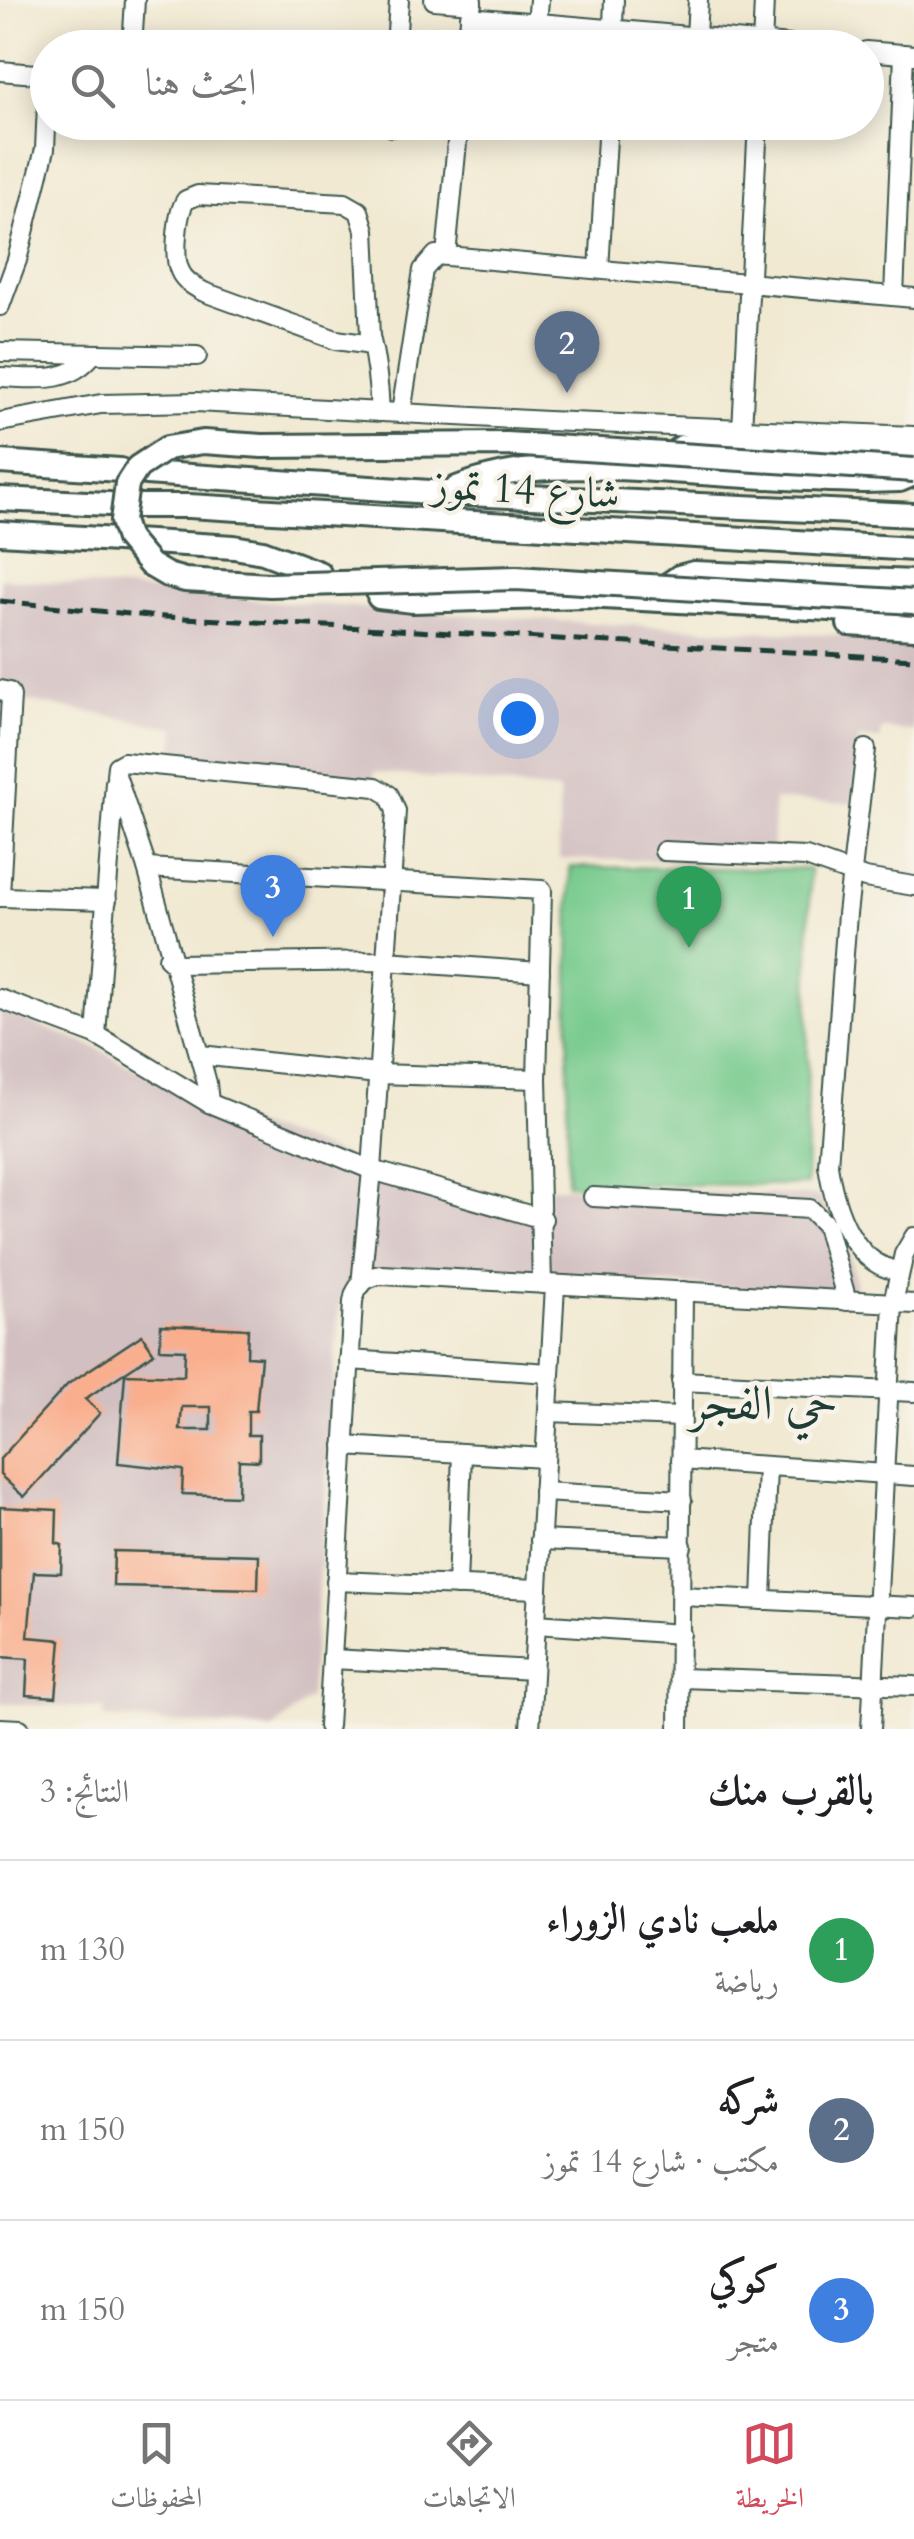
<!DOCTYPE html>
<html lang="ar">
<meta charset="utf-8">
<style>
body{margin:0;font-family:Cardo,Amiri,serif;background:#f6f6f6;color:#202124;direction:rtl}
.you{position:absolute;left:518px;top:718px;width:35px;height:35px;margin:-25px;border:8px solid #fff;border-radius:50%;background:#1a73e8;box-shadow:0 0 0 15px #1a73e833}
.badge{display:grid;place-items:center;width:65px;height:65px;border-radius:50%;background:#d1495b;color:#fff;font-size:32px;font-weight:700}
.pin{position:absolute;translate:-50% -82px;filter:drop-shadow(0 2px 5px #0008)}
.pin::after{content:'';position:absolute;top:52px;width:35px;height:30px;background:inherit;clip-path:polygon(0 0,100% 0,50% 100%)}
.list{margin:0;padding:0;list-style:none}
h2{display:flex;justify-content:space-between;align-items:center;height:130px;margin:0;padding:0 40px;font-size:42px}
h2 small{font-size:32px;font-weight:400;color:#757577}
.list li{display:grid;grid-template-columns:65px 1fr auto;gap:30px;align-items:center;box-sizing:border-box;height:180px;padding:0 40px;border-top:2px solid #e0e0e0}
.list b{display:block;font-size:38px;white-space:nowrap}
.list p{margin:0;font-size:32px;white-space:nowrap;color:#757577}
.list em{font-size:32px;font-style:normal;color:#757577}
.icon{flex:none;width:55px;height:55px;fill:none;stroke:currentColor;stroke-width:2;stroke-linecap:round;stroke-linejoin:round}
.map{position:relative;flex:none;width:914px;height:1729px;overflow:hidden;direction:ltr}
.search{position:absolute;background:#fff;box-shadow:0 5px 25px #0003;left:30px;right:30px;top:30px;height:110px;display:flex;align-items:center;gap:25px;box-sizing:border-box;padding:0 35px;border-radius:55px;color:#757577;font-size:38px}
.sheet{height:670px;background:#fff}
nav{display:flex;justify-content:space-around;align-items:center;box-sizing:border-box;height:140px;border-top:2px solid #e0e0e0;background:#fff;font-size:28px;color:#757577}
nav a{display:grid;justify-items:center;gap:5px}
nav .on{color:#d1495b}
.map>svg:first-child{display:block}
</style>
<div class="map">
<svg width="914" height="1729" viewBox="0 0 914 1729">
<rect width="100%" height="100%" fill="#f7f3e8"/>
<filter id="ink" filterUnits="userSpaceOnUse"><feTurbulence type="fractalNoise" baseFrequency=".01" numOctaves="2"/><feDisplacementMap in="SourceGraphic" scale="20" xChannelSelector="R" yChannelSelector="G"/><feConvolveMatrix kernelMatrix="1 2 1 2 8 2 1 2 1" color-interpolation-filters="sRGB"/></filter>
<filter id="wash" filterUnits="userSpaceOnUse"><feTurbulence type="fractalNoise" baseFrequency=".0048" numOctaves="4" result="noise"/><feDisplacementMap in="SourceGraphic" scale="40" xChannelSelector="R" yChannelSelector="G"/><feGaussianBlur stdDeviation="2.25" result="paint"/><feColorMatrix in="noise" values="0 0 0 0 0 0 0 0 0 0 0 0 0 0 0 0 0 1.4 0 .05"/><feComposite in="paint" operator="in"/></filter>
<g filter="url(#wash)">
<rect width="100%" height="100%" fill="#f1e9d2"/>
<g fill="#d2bfc1">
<polygon points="0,578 241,599 589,623 914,639 914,731 882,729 880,740 859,738 853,803 774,800 772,862 559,859 559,791 374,772 374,792 173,758 176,728 0,696"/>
<polygon points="0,1011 93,1046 210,1110 548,1226 548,1187 819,1196 830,1218 846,1236 857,1293 371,1270 347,1287 339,1305 310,1698 273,1729 104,1718 104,1709 0,1703"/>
</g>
<polygon fill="#76ca8d" stroke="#4a8460" stroke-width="2.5" points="570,867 810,869 806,1185 567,1184"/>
<g id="blocks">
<g fill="#f9af8e" fill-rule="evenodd">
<path d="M161,1325L248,1329L247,1356L261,1357L256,1411H248V1435H259V1461L239,1460L238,1496L182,1494L183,1470L118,1463L125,1374L184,1376L185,1350L160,1349ZM182,1407H211V1430H180Z"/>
<polygon points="142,1335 154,1353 85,1399 100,1413 24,1497 0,1475 0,1459 68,1384"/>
<polygon points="0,1507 57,1510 56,1543 62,1545 61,1573 34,1572 28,1637 61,1640 56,1697 26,1695 28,1659 0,1657"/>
<polygon points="114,1551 259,1555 258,1589 113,1586"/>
</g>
</g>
</g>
<g filter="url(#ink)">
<use href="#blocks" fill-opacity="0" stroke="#3e574c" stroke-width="2.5"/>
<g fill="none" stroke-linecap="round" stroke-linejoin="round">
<defs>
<g id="minor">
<polyline points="434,0 472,3"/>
<polyline points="470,17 825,48"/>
<polyline points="537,23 539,0"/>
<polyline points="696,36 698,0"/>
<polyline points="132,48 135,0"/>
<polyline points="396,48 399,0"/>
<polyline points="467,48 472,0"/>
<polyline points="612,48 614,0"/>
<polyline points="762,48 764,0"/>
<polyline points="866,51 914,55"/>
<polyline points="0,71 48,75"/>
<polyline points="392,127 392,122"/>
<polyline points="446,255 459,122"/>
<polyline points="599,269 608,122"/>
<polyline points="894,296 904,54"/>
<polyline points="0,306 17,260 45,149 48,81"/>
<path d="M372,345L336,340L204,292C195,287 184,281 180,271C173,257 177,212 186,200L198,195L345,203L359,211L365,230L370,336C376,361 379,386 380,412"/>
<polyline points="0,352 197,356"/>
<path d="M0,377C35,378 68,385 92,355"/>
<polyline points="401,413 423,270 436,255 914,298"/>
<polyline points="0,422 101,404 196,402 547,421 914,436"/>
<polyline points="742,430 758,122"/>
<polyline points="0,690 9,692 11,696 0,895"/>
<path d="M866,749L847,914L828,1165C834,1206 852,1264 898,1271"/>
<polyline points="664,851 806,857 865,878 914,886"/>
<polyline points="147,868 542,890 537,1079 542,1284"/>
<polyline points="0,897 107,900"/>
<polyline points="168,958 175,964 386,961 540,972"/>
<polyline points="0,999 96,1035 209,1103 372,1170 543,1219"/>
<polyline points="96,1035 115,782"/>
<polyline points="200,1055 378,1074 537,1079"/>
<polyline points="209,1103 207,1083 147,868 116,775 117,766 124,762 376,787 389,795 396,811 372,1170 361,1285"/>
<polyline points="593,1197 810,1209 826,1225 847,1301"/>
<polyline points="349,1360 550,1373"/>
<polyline points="681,1381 914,1392"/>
<polyline points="548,1412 681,1417"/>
<polyline points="344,1446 545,1458"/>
<polyline points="681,1460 914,1476"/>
<polyline points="543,1492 682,1500"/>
<polyline points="540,1540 682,1546"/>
<polyline points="336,1581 538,1589"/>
<polyline points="457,1586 462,1453"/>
<polyline points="681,1596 914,1607"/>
<polyline points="762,1600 767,1466"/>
<polyline points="536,1624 681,1634"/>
<polyline points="332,1659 533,1670"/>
<polyline points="681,1678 914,1686"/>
<path d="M328,1726L353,1302C355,1286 366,1276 382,1275L914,1304"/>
<polyline points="0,1728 20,1729"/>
<polyline points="530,1729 555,1286"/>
<polyline points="679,1729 683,1291"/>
<polyline points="871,1729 893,1303 904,1254 914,1237"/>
</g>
<g id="major">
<polyline points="670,456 682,447 702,444 914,453"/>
<polyline points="0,462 120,470"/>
<polyline points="146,473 445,493 914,515"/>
<path d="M457,488C525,460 599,467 671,471C735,475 799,480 864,481L900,480L914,474"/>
<polyline points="0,499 109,504"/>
<polyline points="133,506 189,506 914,549"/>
<polyline points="0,533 234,547 263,552 319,573"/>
<polyline points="666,586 679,577 694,573 914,582"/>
<polyline points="379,597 413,601 585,596 867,611 899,605"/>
<polyline points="849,624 914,628"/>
</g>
</defs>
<use href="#minor" stroke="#3e574c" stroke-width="22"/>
<use href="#major" stroke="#3e574c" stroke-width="28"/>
<use href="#minor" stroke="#fff" stroke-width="18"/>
<use href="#major" stroke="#fff" stroke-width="22"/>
<polyline stroke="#1f3d34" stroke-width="5" stroke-dasharray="15 8" stroke-linecap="butt" points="0,601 149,616 914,659"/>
<defs>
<polyline id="major-bridge" points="914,470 507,444 262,446 203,442 167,448 138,467 127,484 122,521 128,539 150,565 167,575 185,580 270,585 516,578 914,602"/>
</defs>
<use href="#major-bridge" stroke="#3e574c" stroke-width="28" stroke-linecap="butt"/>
<use href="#major-bridge" stroke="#fff" stroke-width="22"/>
</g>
</g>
<g text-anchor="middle" stroke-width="9" stroke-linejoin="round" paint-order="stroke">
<g font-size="42" fill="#1f3d34" stroke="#f7f3e8">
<text transform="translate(526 488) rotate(3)" y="15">شارع 14 تموز</text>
</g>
<g font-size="48" fill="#1f3d34" stroke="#f7f3e8">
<text x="764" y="1419">حي الفجر</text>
</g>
</g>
</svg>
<div class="you"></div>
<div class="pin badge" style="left:689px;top:948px;background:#2e9e5b">1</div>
<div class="pin badge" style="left:567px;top:393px;background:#5c6f8a">2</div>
<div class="pin badge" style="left:273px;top:937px;background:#3f7fe0">3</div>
<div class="search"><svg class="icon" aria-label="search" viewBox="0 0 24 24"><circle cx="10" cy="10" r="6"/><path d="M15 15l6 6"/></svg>ابحث هنا</div>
</div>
<section class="sheet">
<h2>بالقرب منك<small>النتائج: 3</small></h2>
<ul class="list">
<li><span class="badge" style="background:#2e9e5b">1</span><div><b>ملعب نادي الزوراء</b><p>رياضة</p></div><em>130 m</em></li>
<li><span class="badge" style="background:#5c6f8a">2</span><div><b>شركه</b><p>مكتب · شارع 14 تموز</p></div><em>150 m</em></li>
<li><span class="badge" style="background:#3f7fe0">3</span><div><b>كوكي</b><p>متجر</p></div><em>150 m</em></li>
</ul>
</section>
<nav>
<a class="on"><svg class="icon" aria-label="map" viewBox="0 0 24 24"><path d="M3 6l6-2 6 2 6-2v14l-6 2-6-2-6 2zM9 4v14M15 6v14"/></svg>الخريطة</a>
<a><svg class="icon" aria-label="directions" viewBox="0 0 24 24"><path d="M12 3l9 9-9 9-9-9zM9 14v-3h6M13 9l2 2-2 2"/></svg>الاتجاهات</a>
<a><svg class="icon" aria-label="saved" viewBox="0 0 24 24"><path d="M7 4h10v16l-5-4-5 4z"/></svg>المحفوظات</a>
</nav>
